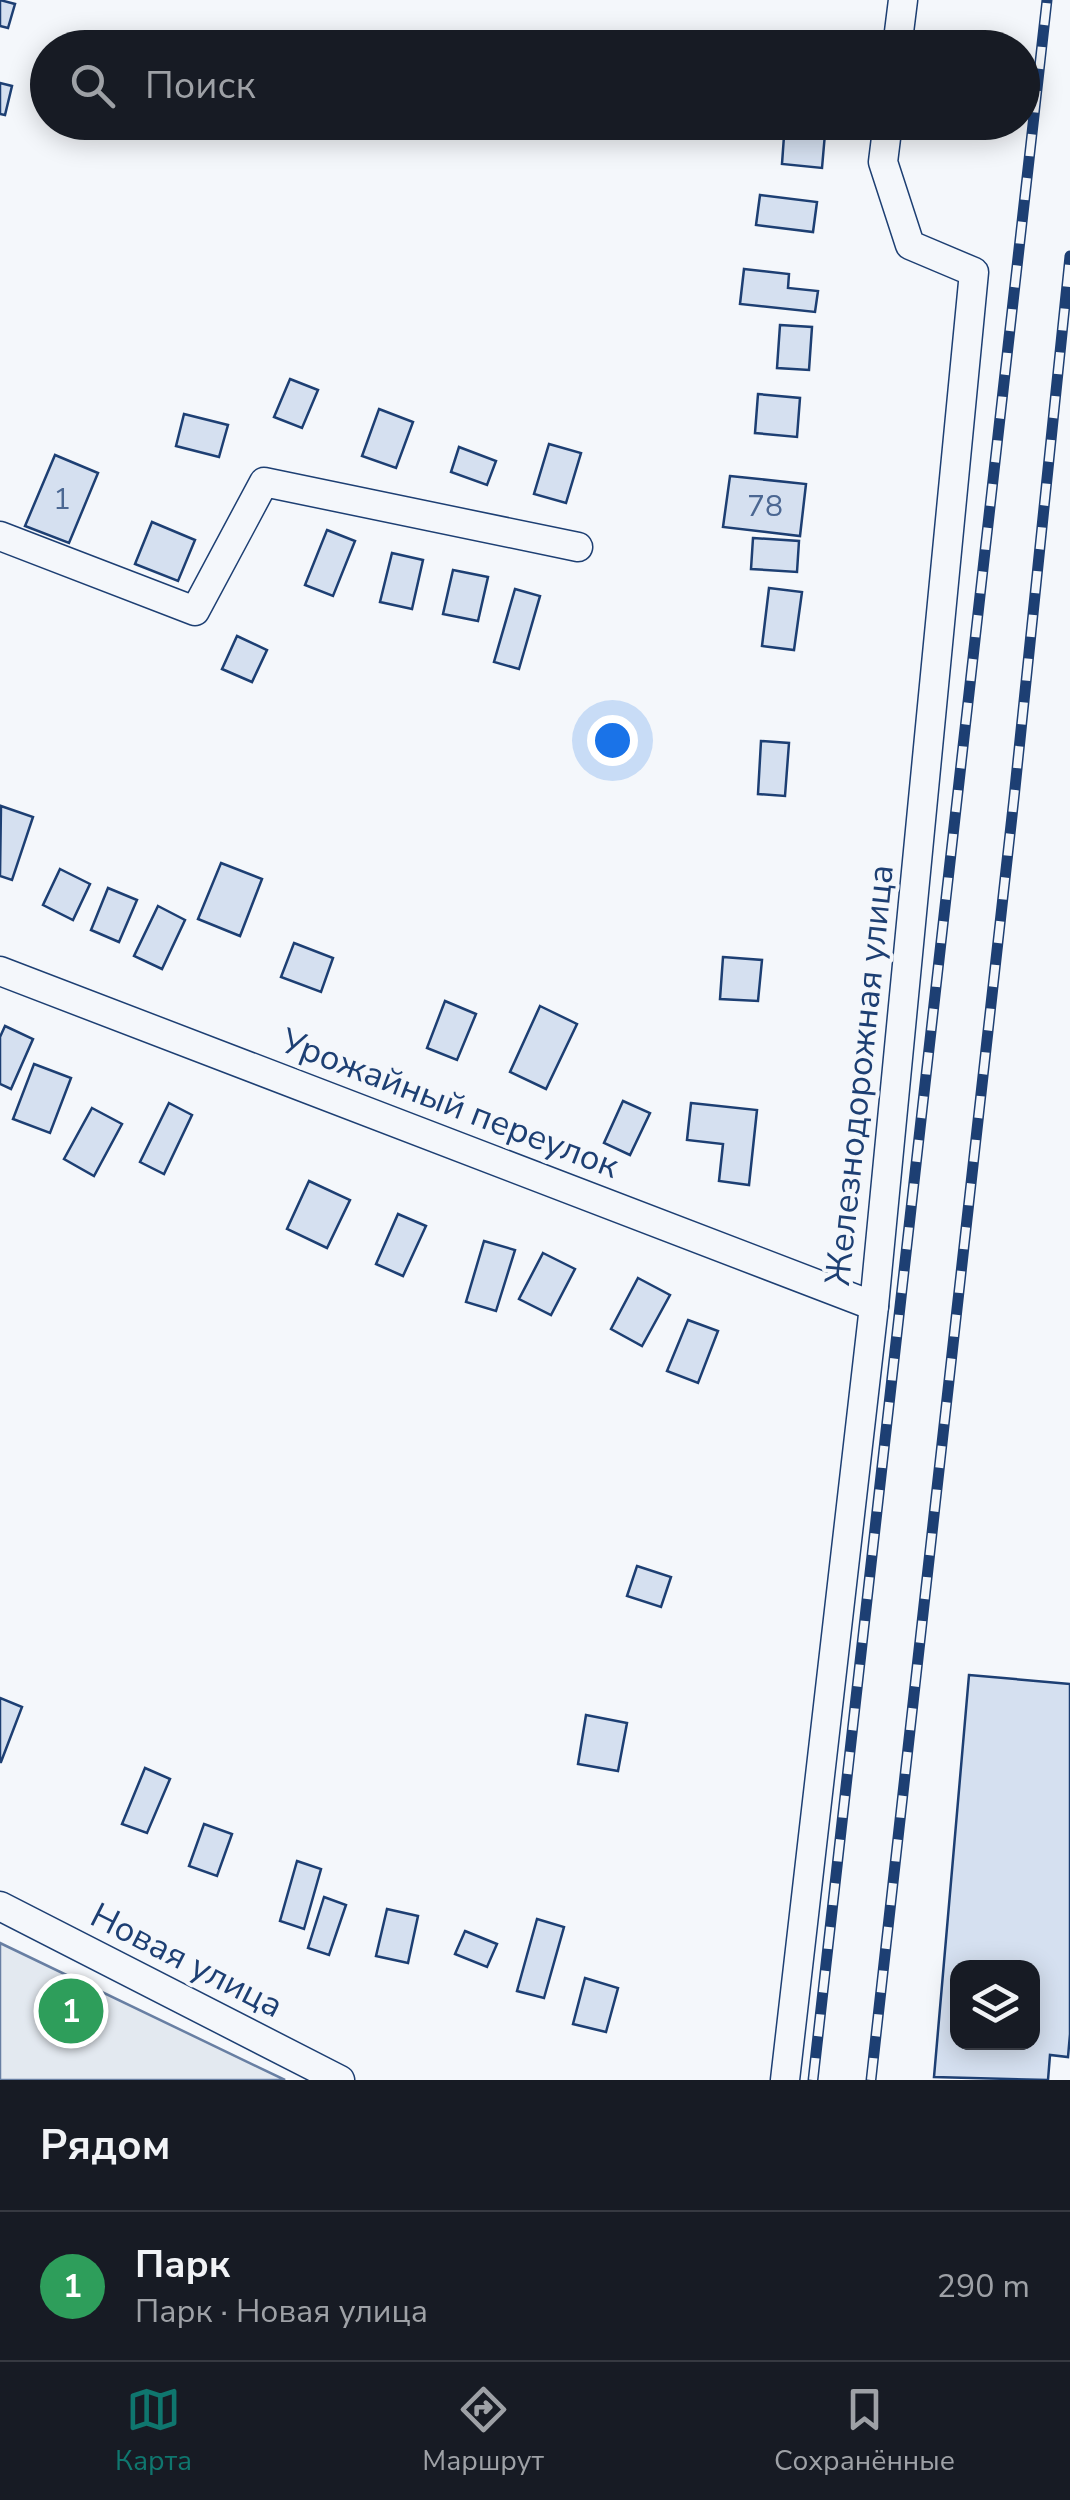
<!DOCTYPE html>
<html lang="ru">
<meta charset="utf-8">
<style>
body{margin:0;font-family:"Nunito Sans",sans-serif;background:#20242c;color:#f1f3f6}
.controls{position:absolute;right:30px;bottom:30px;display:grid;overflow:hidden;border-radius:20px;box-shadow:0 5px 25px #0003}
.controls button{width:90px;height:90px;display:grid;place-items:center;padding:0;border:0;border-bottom:2px solid #363941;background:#171b24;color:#f1f3f6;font:50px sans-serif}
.you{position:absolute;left:612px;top:740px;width:35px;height:35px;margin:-25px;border:8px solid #fff;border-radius:50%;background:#1a73e8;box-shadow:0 0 0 15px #1a73e833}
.badge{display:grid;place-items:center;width:65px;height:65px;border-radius:50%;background:#0f766e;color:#fff;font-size:32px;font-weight:700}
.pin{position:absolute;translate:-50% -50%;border:5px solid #fff;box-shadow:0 2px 10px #0006}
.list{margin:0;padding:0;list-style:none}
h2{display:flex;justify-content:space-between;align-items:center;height:130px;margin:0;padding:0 40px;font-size:42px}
h2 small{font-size:32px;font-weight:400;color:#9ea1a6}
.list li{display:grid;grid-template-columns:65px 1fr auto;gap:30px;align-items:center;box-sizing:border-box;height:150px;padding:0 40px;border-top:2px solid #363941}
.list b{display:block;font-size:38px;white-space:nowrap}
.list p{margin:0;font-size:32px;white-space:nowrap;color:#9ea1a6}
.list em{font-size:32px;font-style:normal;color:#9ea1a6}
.icon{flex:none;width:55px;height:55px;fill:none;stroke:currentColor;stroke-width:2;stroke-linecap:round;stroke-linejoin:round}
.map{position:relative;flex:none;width:1070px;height:2080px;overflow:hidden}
.search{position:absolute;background:#171b24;box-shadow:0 5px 25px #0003;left:30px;right:30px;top:30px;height:110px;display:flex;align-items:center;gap:25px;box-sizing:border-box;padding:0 35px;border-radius:55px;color:#9ea1a6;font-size:38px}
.sheet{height:280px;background:#171b24}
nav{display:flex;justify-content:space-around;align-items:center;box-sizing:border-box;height:140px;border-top:2px solid #363941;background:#171b24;font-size:28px;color:#9ea1a6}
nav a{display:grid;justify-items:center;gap:5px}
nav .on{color:#0f766e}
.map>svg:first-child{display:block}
</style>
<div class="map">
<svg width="1070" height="2080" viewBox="0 0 1070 2080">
<rect width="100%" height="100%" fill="#f4f7fb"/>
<polygon fill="#e3e9f0" stroke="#687fa3" stroke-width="2.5" points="0,1943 285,2080 0,2080"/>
<g fill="#d5e0f0" stroke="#1d3f73" stroke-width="2.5" fill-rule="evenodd">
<polygon points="0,0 15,4 8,28 0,26"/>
<polygon points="0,83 12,86 5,115 0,114"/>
<polygon points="785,122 826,122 822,168 782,164"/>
<polygon points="760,195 817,202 813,232 756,225"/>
<polygon points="744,269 789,274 788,288 818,291 815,312 740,304"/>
<polygon points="780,325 812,327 809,370 777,368"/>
<polygon points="290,379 318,390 302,428 274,417"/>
<polygon points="758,394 800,398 797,437 755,433"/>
<polygon points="379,409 413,422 396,468 362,456"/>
<polygon points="184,414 228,425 219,457 176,446"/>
<polygon points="549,444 581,453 566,503 534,494"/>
<polygon points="459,447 496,461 487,485 451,472"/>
<polygon points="55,455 98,473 69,543 25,526"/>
<polygon points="730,476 806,484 800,536 723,527"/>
<polygon points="152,522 195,540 178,581 135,564"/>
<polygon points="327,530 355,541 333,596 305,585"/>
<polygon points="753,538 799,541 797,572 751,569"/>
<polygon points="392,553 423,560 412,609 380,602"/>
<polygon points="453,570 488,577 478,621 443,614"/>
<polygon points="769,588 802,592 794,650 762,646"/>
<polygon points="515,589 540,596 519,669 494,662"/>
<polygon points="237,636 267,650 252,682 222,669"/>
<polygon points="761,741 789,743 785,796 758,794"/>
<polygon points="1,806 33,817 12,880 0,876"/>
<polygon points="221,863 262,879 240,936 198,919"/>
<polygon points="60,869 90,884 73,920 43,905"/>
<polygon points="108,888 137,900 119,942 91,930"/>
<polygon points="158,906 185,920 162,969 134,956"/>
<polygon points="294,943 333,958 321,992 281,977"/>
<polygon points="723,957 762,960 758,1001 720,999"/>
<polygon points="445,1001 476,1014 457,1060 427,1048"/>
<polygon points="540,1006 577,1024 546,1089 510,1072"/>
<polygon points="5,1026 33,1039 11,1089 0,1084 0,1037"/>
<polygon points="34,1064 71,1078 50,1133 13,1119"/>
<polygon points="623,1101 650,1113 630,1155 604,1143"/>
<polygon points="169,1103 192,1115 164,1174 140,1162"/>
<polygon points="691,1103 757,1110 749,1185 719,1181 723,1144 687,1140"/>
<polygon points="92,1108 122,1124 94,1176 64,1159"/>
<polygon points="309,1181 350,1200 327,1248 287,1229"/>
<polygon points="398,1214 426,1226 403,1276 376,1264"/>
<polygon points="484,1241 515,1250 496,1311 466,1302"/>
<polygon points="543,1253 575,1269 551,1315 519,1299"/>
<polygon points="638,1278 670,1295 642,1346 611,1329"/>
<polygon points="688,1320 718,1331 698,1383 667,1371"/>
<polygon points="637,1566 671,1577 661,1607 627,1596"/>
<path d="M969,1675L1070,1684V2034L1068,2057L1050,2055L1048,2080L934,2077ZM958,1968H1032V2042H958Z"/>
<polygon points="0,1698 22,1707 1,1762 0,1762"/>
<polygon points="586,1715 627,1723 618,1771 578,1764"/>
<polygon points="145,1768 170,1779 147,1833 122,1824"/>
<polygon points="204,1824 232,1834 217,1876 189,1866"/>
<polygon points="297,1861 321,1869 304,1929 280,1921"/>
<polygon points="324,1897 346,1905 329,1955 308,1948"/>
<polygon points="387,1909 418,1916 408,1963 376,1956"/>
<polygon points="537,1919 564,1927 544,1998 517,1991"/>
<polygon points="465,1931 497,1944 487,1967 455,1954"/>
<polygon points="585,1978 618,1988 606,2032 573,2024"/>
</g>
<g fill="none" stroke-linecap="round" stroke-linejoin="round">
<defs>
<g id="street">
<polyline points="897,48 903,0"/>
<polyline points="0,536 195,611 264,482 578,547"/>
<polyline points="0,971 874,1306"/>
<polyline points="0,1906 340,2080"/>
<polyline points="785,2080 874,1306 974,272 910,245 883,162 888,122"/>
</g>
</defs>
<use href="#street" stroke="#1d3f73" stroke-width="31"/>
<use href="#street" stroke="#f4f7fb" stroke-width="28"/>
<defs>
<g id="rail">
<polyline points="813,2080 1047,0"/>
<polyline points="871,2080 1014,798 1070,256"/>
</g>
</defs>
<use href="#rail" stroke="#1d3f73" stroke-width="11"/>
<use href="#rail" stroke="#f4f7fb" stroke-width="8" stroke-dasharray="22" stroke-linecap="butt"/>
</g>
<g text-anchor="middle" stroke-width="8" stroke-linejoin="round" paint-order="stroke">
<g font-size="30" fill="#4b6792">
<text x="62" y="509">1</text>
<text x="765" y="516">78</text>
</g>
<g font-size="35" fill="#1d3f73" stroke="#f4f7fb">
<text transform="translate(859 1075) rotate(-84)" y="12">Железнодорожная улица</text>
<text transform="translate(450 1103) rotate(21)" y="12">Урожайный переулок</text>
<text transform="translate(187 1960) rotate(27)" y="12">Новая улица</text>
</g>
</g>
</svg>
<div class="controls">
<button><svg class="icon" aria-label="layers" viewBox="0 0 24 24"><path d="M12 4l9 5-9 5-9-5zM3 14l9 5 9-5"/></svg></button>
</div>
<div class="you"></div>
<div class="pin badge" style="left:71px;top:2011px;background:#2e9e5b">1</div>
<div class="search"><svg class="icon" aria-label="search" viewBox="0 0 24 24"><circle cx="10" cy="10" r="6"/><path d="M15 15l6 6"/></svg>Поиск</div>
</div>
<section class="sheet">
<h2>Рядом<small></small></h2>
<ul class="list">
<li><span class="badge" style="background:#2e9e5b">1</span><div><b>Парк</b><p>Парк · Новая улица</p></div><em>290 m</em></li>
</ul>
</section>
<nav>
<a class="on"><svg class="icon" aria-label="map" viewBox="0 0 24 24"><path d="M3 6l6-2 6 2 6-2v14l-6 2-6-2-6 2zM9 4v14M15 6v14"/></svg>Карта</a>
<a><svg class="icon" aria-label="directions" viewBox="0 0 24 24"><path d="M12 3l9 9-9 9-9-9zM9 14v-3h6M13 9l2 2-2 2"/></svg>Маршрут</a>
<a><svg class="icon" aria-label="saved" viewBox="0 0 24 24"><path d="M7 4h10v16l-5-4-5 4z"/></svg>Сохранённые</a>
</nav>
